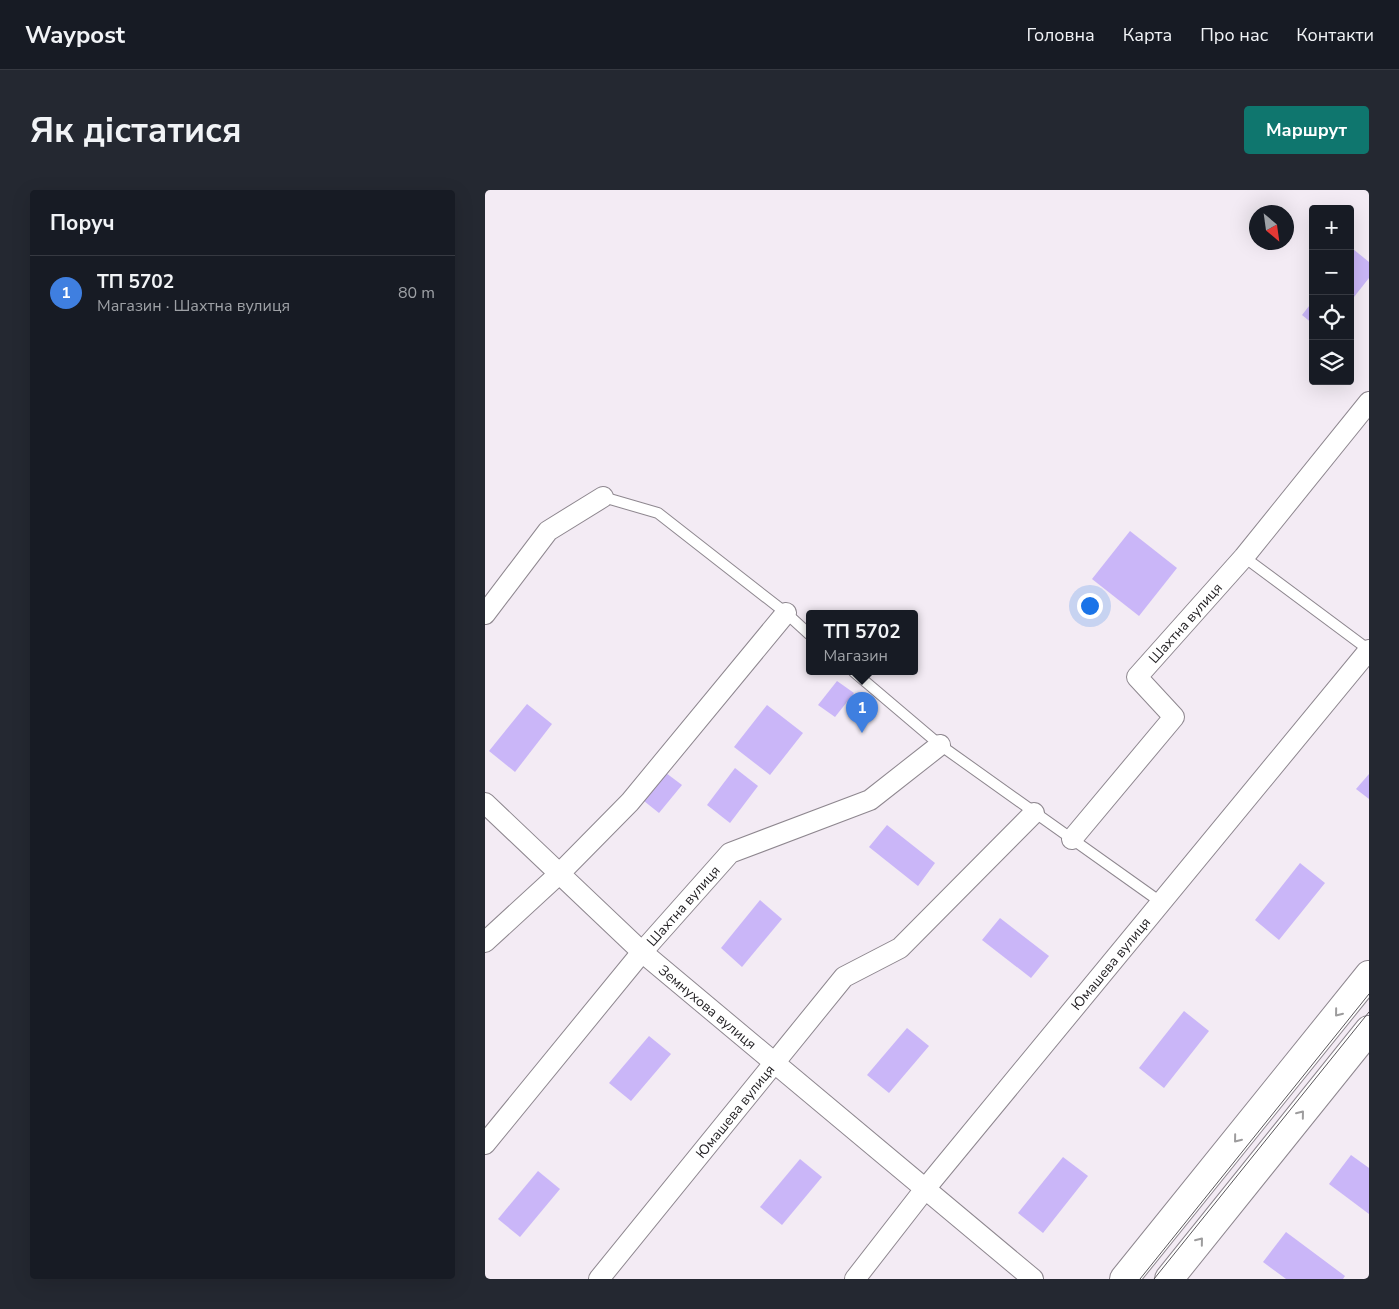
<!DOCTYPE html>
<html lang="uk">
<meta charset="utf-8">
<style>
body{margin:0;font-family:"Nunito Sans",sans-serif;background:#242831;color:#f1f3f6}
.controls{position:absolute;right:15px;top:15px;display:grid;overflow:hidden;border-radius:5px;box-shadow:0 5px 20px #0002}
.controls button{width:45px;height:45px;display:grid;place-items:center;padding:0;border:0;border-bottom:1px solid #363941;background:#171b24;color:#f1f3f6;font:25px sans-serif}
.compass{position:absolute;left:764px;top:15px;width:45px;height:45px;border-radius:50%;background:#171b24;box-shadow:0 5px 20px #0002;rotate:151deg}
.you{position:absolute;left:604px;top:415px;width:18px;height:18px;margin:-12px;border:4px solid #fff;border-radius:50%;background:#1a73e8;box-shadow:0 0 0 8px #1a73e833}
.badge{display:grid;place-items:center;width:32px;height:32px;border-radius:50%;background:#0f766e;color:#fff;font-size:16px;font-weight:700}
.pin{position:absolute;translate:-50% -41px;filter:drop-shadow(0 1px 2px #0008)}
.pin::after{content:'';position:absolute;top:26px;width:18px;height:15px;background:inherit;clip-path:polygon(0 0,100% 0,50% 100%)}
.popup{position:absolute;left:321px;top:420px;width:112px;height:65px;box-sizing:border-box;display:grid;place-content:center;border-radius:5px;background:#171b24;filter:drop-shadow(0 1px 4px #0005);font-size:16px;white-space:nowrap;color:#9ea1a6}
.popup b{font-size:19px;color:#f1f3f6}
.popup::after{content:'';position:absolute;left:50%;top:100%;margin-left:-10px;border:10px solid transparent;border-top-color:#171b24}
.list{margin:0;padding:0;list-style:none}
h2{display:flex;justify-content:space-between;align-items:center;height:65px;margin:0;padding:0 20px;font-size:21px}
h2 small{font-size:16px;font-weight:400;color:#9ea1a6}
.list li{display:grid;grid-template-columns:32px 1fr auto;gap:15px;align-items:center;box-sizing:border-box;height:75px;padding:0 20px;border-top:1px solid #363941}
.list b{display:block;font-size:19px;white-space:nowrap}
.list p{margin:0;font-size:16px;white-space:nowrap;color:#9ea1a6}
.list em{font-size:16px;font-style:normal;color:#9ea1a6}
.icon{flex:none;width:28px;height:28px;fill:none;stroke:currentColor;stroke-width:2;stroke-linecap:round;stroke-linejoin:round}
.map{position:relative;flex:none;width:884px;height:1089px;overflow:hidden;border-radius:5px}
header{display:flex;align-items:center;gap:30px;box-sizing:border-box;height:70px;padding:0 25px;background:#171b24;border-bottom:1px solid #363941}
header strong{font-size:24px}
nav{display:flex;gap:28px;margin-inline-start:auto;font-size:18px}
.intro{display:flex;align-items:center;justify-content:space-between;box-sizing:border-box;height:120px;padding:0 30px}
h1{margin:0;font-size:35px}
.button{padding:12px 22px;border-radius:5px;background:#0f766e;color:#fff;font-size:18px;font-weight:700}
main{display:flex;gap:30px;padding:0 30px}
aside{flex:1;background:#171b24;border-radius:5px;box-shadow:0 5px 20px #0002}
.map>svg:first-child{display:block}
</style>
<header>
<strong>Waypost</strong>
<nav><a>Головна</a><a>Карта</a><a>Про нас</a><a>Контакти</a></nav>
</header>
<div class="intro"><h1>Як дістатися</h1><a class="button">Маршрут</a></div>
<main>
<aside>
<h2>Поруч<small></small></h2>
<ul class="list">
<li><span class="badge" style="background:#3f7fe0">1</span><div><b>ТП 5702</b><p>Магазин · Шахтна вулиця</p></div><em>80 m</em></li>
</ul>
</aside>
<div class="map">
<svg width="884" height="1089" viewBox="0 0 884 1089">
<rect width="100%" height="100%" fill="#f3ebf4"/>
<g fill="#cab6f8">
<polygon points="868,59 884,72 884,88 865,112 865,63"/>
<polygon points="828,111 828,134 817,125"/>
<polygon points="645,341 692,378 654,426 607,389"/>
<polygon points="352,491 369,503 350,527 333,515"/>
<polygon points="42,514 67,534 30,582 4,561"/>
<polygon points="282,515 318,543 285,585 249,557"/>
<polygon points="250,578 273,596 245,633 222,615"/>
<polygon points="181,583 197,595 174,623 159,611"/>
<polygon points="884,584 884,609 871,599"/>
<polygon points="402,635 450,673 433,696 384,657"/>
<polygon points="815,673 840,693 794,750 770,730"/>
<polygon points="275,710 297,729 257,777 236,758"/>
<polygon points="515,728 564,766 546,788 497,750"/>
<polygon points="699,821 724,841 679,898 654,878"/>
<polygon points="422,838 444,856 404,903 382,885"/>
<polygon points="164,846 186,864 146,911 124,893"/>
<polygon points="866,965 884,978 884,1024 844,994"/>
<polygon points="578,967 603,986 558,1043 533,1023"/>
<polygon points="315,969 337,987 297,1035 275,1017"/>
<polygon points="53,981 75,999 35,1047 13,1029"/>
<polygon points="801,1042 860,1086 858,1089 801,1089 778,1072"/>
</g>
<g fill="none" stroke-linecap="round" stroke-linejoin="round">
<defs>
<g id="service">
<polyline points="118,307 173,323 301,423 324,444"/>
<polyline points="759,367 884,460"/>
<polyline points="369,482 455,555 677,713"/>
</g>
<g id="minor">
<polyline points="0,424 63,341 118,307"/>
<path id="s1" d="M0,613L157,762L548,1089"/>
<path id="s2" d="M587,649L689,527L652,487L759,367L884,212"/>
<polyline points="0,752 74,684 145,612 301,423"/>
<path id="s3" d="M0,954L157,762L245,663L385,610L455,555"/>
<path id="s4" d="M114,1089L359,787L415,758L549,623"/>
<path id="s5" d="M370,1089L440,999L884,460"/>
</g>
<g id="secondary">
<polyline points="639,1089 884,785"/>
<polyline points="684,1089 884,840"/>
</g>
</defs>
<use href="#service" stroke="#8e878f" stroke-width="12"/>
<use href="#minor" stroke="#8e878f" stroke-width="22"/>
<use href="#secondary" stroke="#8e878f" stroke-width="30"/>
<use href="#service" stroke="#fff" stroke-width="10"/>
<use href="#minor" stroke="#fff" stroke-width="20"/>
<use href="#secondary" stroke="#fff" stroke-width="28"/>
<g stroke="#59565a" stroke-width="1">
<polyline points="655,1089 884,804"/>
<polyline points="669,1089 884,822"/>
</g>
</g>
<defs><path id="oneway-chevron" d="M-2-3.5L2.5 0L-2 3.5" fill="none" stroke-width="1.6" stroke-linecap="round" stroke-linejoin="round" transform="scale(1.25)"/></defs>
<g stroke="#9d9c9d">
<use href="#oneway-chevron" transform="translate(853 823) rotate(129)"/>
<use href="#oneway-chevron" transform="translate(816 924) rotate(-51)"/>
<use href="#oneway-chevron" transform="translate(752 949) rotate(129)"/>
<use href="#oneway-chevron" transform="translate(715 1051) rotate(-51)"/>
</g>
<g text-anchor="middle" stroke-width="5" stroke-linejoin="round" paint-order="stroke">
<g font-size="14" fill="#252326" stroke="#f3ebf4">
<text dy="5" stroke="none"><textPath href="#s2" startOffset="286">Шахтна вулиця</textPath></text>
<text dy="5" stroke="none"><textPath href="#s3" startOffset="310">Шахтна вулиця</textPath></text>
<text dy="5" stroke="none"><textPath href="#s5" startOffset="406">Юмашева вулиця</textPath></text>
<text dy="5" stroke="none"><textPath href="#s1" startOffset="302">Земнухова вулиця</textPath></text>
<text dy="5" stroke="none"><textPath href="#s4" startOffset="216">Юмашева вулиця</textPath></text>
</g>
</g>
</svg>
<div class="controls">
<button>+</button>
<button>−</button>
<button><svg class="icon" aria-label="locate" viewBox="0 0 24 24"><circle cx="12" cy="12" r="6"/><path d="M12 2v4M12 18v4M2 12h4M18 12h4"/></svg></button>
<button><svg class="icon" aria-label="layers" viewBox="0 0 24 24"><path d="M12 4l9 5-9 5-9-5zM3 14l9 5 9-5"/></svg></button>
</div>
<svg class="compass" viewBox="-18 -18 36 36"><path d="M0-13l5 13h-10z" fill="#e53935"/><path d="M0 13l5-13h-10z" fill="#9ea1a6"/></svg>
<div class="you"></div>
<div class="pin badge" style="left:377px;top:543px;background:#3f7fe0">1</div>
<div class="popup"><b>ТП 5702</b>Магазин</div>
</div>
</main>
